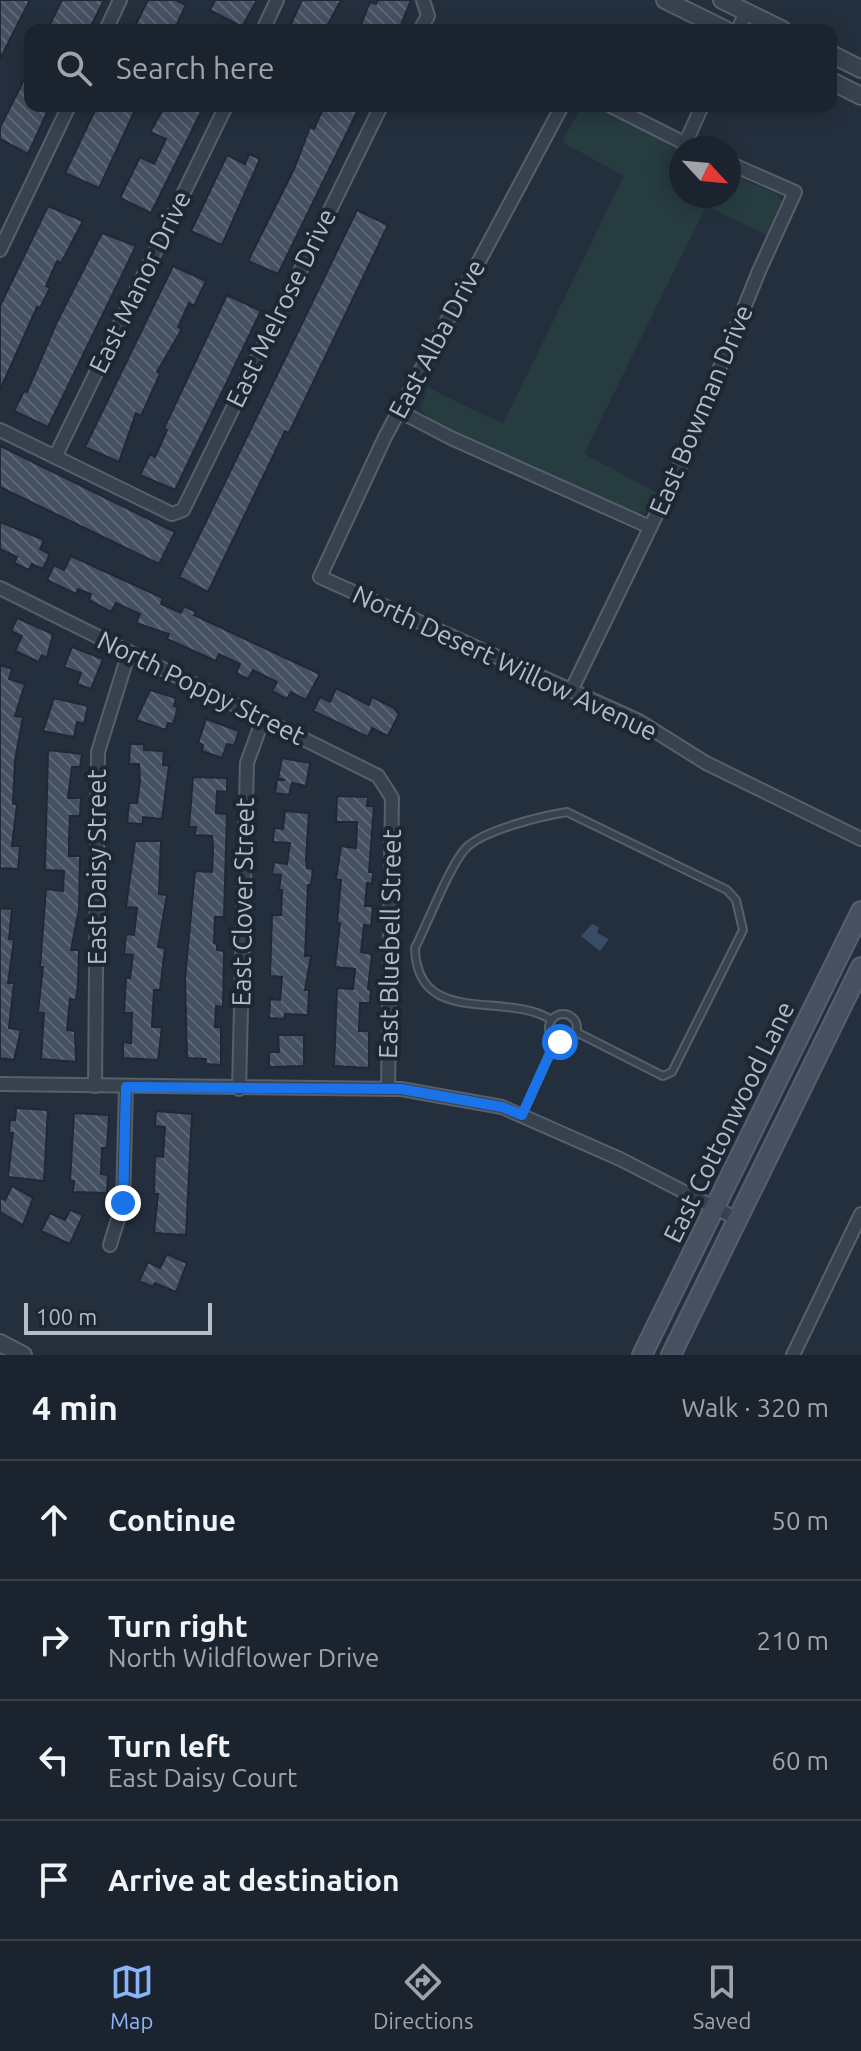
<!DOCTYPE html>
<meta charset="utf-8">
<style>
body{margin:0;font-family:Ubuntu,sans-serif;background:#282f3a;color:#f1f3f6}
.compass{position:absolute;left:669px;top:136px;width:72px;height:72px;border-radius:50%;background:#1b232e;box-shadow:0 4px 20px #0003;rotate:116deg}
.scale{position:absolute;left:24px;bottom:20px;width:188px;box-sizing:border-box;padding-left:8px;border:4px solid #b4bcc9;border-top:0;font-size:22px;line-height:28px;white-space:nowrap;color:#b4bcc9;-webkit-text-stroke:6px #1d2633;paint-order:stroke}
.stop{position:absolute;width:24px;height:24px;margin:-18px;border:6px solid #1a73e8;border-radius:50%;background:#fff}
.stop.end{background:#1a73e8;border-color:#fff;box-shadow:0 2px 8px #0008}
.list{margin:0;padding:0;list-style:none}
h2{display:flex;justify-content:space-between;align-items:center;height:104px;margin:0;padding:0 32px;font-size:34px}
h2 small{font-size:26px;font-weight:400;color:#a0a4aa}
.list li{display:grid;grid-template-columns:52px 1fr auto;gap:24px;align-items:center;box-sizing:border-box;height:120px;padding:0 32px;border-top:2px solid #39404a}
.list b{display:block;font-size:30px;white-space:nowrap}
.list p{margin:0;font-size:26px;white-space:nowrap;color:#a0a4aa}
.list em{font-size:26px;font-style:normal;color:#a0a4aa}
.icon{flex:none;width:44px;height:44px;fill:none;stroke:currentColor;stroke-width:2;stroke-linecap:round;stroke-linejoin:round}
.map{position:relative;flex:none;width:861px;height:1355px;overflow:hidden}
.search{position:absolute;background:#1b232e;box-shadow:0 4px 20px #0003;left:24px;right:24px;top:24px;height:88px;display:flex;align-items:center;gap:20px;box-sizing:border-box;padding:0 28px;border-radius:16px;color:#a0a4aa;font-size:30px}
.sheet{height:584px;background:#1b232e}
nav{display:flex;justify-content:space-around;align-items:center;box-sizing:border-box;height:112px;border-top:2px solid #39404a;background:#1b232e;font-size:22px;color:#a0a4aa}
nav a{display:grid;justify-items:center;gap:4px}
nav .on{color:#8ab4f8}
.map>svg:first-child{display:block}
</style>
<div class="map">
<svg width="861" height="1355" viewBox="0 0 861 1355">
<defs>
<pattern id="building-back-hatch" width="6" height="6" patternUnits="userSpaceOnUse" patternTransform="scale(2)"><rect width="6" height="6" fill="#455162"/><path d="M-1 5l2 2M0 0l6 6M5-1l2 2" fill="none" stroke="#5d6877"/></pattern>
</defs>
<rect width="100%" height="100%" fill="#242f3e"/>
<path fill="#263c3f" d="M582,106H598L681,151V196H729V173L777,194L782,201L769,236L706,206L584,454L658,493L644,513L636,512C600,495 435,431 420,409L427,387L503,424L624,176L562,142Z"/>
<polygon fill="#394c67" points="592,924 599,927 597,933 609,939 600,951 581,936"/>
<g fill="url(#building-back-hatch)" stroke="#1f2835" stroke-width="2">
<polygon points="0,0 30,0 0,59"/>
<polygon points="62,0 104,0 89,30 47,30"/>
<polygon points="148,0 175,0 186,5 174,30 133,30"/>
<polygon points="215,0 257,0 242,27 210,10"/>
<polygon points="302,0 341,0 325,30 288,30"/>
<polygon points="378,0 411,0 399,30 360,27 370,2 376,4"/>
<polygon points="30,68 30,106 50,106 28,154 0,139 0,127"/>
<polygon points="97,106 137,106 99,188 65,173"/>
<polygon points="165,106 204,106 151,213 120,198 140,157 154,164 166,139 150,132"/>
<polygon points="324,106 360,106 278,274 248,261 294,169 310,127 314,129"/>
<polygon points="249,154 260,159 222,245 191,231 227,155 245,164"/>
<polygon points="48,206 83,221 61,263 57,261 46,286 50,288 40,308 37,307 0,390 0,306"/>
<polygon points="357,210 388,225 289,433 285,431 208,592 179,577"/>
<polygon points="102,233 136,246 48,427 14,411 24,391 27,392 56,324"/>
<polygon points="173,266 206,281 194,306 189,303 178,327 182,329 157,372 160,374 141,416 136,413 119,462 85,447"/>
<polygon points="227,295 261,311 175,490 140,475 150,454 155,457 167,430 164,428"/>
<polygon points="0,446 175,532 159,564 0,487"/>
<polygon points="0,522 44,540 40,549 50,554 43,569 32,564 29,570 14,563 17,557 0,549"/>
<polygon points="71,556 163,598 161,604 181,613 184,606 196,612 194,615 320,674 306,700 291,692 287,699 272,691 277,682 253,670 248,679 236,673 240,664 219,654 216,661 167,639 169,634 136,623 140,614 116,603 111,612 89,600 91,594 78,589 76,594 47,580 54,565 64,570"/>
<polygon points="17,618 53,634 47,658 42,655 39,662 15,651 22,636 11,631"/>
<polygon points="72,647 103,659 91,689 77,684 81,673 64,667"/>
<polygon points="0,665 12,669 9,679 25,684 15,716 23,717 15,760 13,804 17,804 12,846 20,846 18,869 0,868"/>
<polygon points="336,688 369,705 372,697 394,708 399,714 388,736 372,728 368,737 313,711 320,697 330,702"/>
<polygon points="150,690 176,698 174,706 178,707 173,724 168,723 166,730 136,720"/>
<polygon points="54,698 88,706 84,724 77,722 74,737 43,731"/>
<polygon points="206,719 239,731 234,746 227,744 222,758 202,751 203,745 198,743"/>
<polygon points="130,744 144,744 144,750 164,751 163,765 169,766 162,819 143,817 143,824 127,823 129,803 137,803 140,781 139,764 129,764"/>
<polygon points="48,750 82,754 80,767 72,767 68,798 81,798 80,816 70,816 69,840 69,856 80,856 79,909 71,950 79,950 78,984 76,1000 70,999 67,1030 75,1031 76,1062 41,1059 44,1013 38,1012 43,967 40,967 46,889 63,891 64,871 45,870"/>
<polygon points="282,758 310,763 306,786 292,783 289,795 275,793 277,780 285,780 278,778"/>
<polygon points="193,777 227,778 227,792 217,791 216,813 227,814 224,917 215,917 214,943 217,944 217,950 224,951 223,1007 216,1006 215,1027 221,1027 221,1065 205,1064 206,1059 187,1058 185,979 195,871 212,872 213,847 212,836 195,835 196,827 189,827"/>
<polygon points="337,796 368,797 367,806 374,806 369,872 373,872 372,884 367,883 365,906 373,906 371,926 364,925 361,952 372,954 368,989 371,990 370,1003 360,1003 359,1031 369,1031 369,1068 334,1066 337,988 353,989 355,969 335,967 340,923 337,923 341,880 336,879 341,846 356,848 357,822 336,822"/>
<polygon points="285,811 309,813 306,859 307,868 313,869 311,885 308,885 305,956 311,956 305,990 309,990 308,1015 285,1014 284,1019 269,1018 270,999 280,1000 282,977 270,976 272,915 281,915 282,890 279,890 281,875 272,874 274,862 287,864 290,843 273,842 274,828 283,829"/>
<polygon points="135,841 161,841 159,894 167,895 158,947 165,948 160,990 154,990 152,1027 162,1027 158,1060 123,1058 123,1042 131,1043 132,1013 124,1013 126,978 130,978 133,955 124,954 126,934 134,935 137,908 126,907"/>
<polygon points="0,908 12,909 9,939 14,940 8,983 14,983 9,1028 21,1030 14,1060 0,1058"/>
<polygon points="278,1035 304,1035 304,1066 269,1067 269,1052 279,1052"/>
<polygon points="16,1108 48,1110 44,1181 8,1177 13,1133 9,1133 10,1120 15,1120"/>
<polygon points="156,1111 192,1114 186,1235 154,1233 158,1194 154,1194 155,1156 163,1157 165,1127 155,1126"/>
<polygon points="74,1113 109,1115 107,1148 102,1148 101,1174 108,1175 107,1193 73,1192 74,1181 70,1181"/>
<polygon points="12,1186 33,1198 23,1225 0,1212 0,1197 5,1200"/>
<polygon points="70,1210 83,1215 70,1244 41,1231 50,1213 65,1220"/>
<polygon points="167,1254 187,1263 176,1292 155,1283 153,1287 139,1281 148,1262 160,1268"/>
</g>
<g fill="none" stroke-linecap="round" stroke-linejoin="round">
<defs>
<g id="service">
<circle cx="563" cy="1028" r="14"/>
<path d="M550,1019C504,991 417,1028 415,948C427,925 451,862 467,847C485,830 541,816 567,812L727,890L736,900L743,930L672,1072L663,1076L576,1032"/>
<polyline points="522,1115 556,1040"/>
</g>
<g id="minor">
<polyline points="106,30 120,0"/>
<polyline points="263,30 277,0"/>
<polyline points="420,30 428,16 423,0"/>
<polyline points="738,30 746,12"/>
<polyline points="562,106 385,437 320,577 639,721 706,763 861,839"/>
<polyline points="611,106 694,148"/>
<polyline points="685,144 702,106"/>
<polyline points="0,250 69,106"/>
<polyline points="399,411 451,438 650,527"/>
<polyline points="0,430 172,514 183,510 381,106"/>
<polyline points="55,457 226,106"/>
<polyline points="0,588 378,776 392,798 388,1089"/>
<polyline points="571,691 680,466 759,271 795,192 729,163"/>
<polyline points="0,1084 401,1089 502,1107 620,1159 737,1219"/>
<polyline points="95,1086 98,752 129,652"/>
<polyline points="239,1089 247,763 263,719"/>
<polyline points="110,1245 123,1203 126,1087"/>
<polyline points="793,1355 861,1214"/>
</g>
<g id="tertiary">
<polyline points="665,0 726,30"/>
<polyline points="722,0 783,30"/>
<polyline points="831,54 861,69"/>
<polyline points="831,81 861,96"/>
<polyline points="0,1343 23,1355"/>
</g>
<g id="secondary">
<polyline points="642,1355 861,911"/>
<polyline points="671,1355 861,967"/>
</g>
</defs>
<use href="#service" stroke="#565f6c" stroke-width="10"/>
<use href="#minor" stroke="#565f6c" stroke-width="16"/>
<use href="#tertiary" stroke="#565f6c" stroke-width="20"/>
<use href="#secondary" stroke="#565f6c" stroke-width="22"/>
<use href="#service" stroke="#38414e" stroke-width="6"/>
<use href="#minor" stroke="#38414e" stroke-width="12"/>
<use href="#tertiary" stroke="#38414e" stroke-width="16"/>
<use href="#secondary" stroke="#465061" stroke-width="18"/>
</g>
<g fill="none" stroke-linecap="round" stroke-linejoin="round">
<polyline stroke="#1a73e8" stroke-width="10" points="123,1203 126,1087 401,1089 502,1107 522,1115 556,1040 560,1042"/>
</g>
<g text-anchor="middle" stroke-width="8" stroke-linejoin="round" paint-order="stroke">
<g font-size="26" fill="#b4bcc9" stroke="#1d2633">
<text transform="translate(140 282) rotate(-64)" y="9">East Manor Drive</text>
<text transform="translate(281 308) rotate(-64)" y="9">East Melrose Drive</text>
<text transform="translate(437 339) rotate(-62)" y="9">East Alba Drive</text>
<text transform="translate(701 410) rotate(-67)" y="9">East Bowman Drive</text>
<text transform="translate(505 663) rotate(25)" y="9">North Desert Willow Avenue</text>
<text transform="translate(201 688) rotate(26)" y="9">North Poppy Street</text>
<text transform="translate(97 867) rotate(-90)" y="9">East Daisy Street</text>
<text transform="translate(243 902) rotate(-89)" y="9">East Clover Street</text>
<text transform="translate(390 944) rotate(-89)" y="9">East Bluebell Street</text>
<text transform="translate(729 1122) rotate(-64)" y="9">East Cottonwood Lane</text>
</g>
</g>
</svg>
<svg class="compass" viewBox="-18 -18 36 36"><path d="M0-13l5 13h-10z" fill="#e53935"/><path d="M0 13l5-13h-10z" fill="#a0a4aa"/></svg>
<div class="scale">100 m</div>
<div class="stop" style="left:560px;top:1042px"></div>
<div class="stop end" style="left:123px;top:1203px"></div>
<div class="search"><svg class="icon" aria-label="search" viewBox="0 0 24 24"><circle cx="10" cy="10" r="6"/><path d="M15 15l6 6"/></svg>Search here</div>
</div>
<section class="sheet">
<h2>4 min<small>Walk · 320 m</small></h2>
<ul class="list">
<li><svg class="icon" aria-label="ahead" viewBox="0 0 24 24"><path d="M12 20V5M6 11l6-6 6 6"/></svg><div><b>Continue</b></div><em>50 m</em></li>
<li><svg class="icon" aria-label="right" viewBox="0 0 24 24"><path d="M7 20v-9h11M14 6l5 5-5 5"/></svg><div><b>Turn right</b><p>North Wildflower Drive</p></div><em>210 m</em></li>
<li><svg class="icon" aria-label="left" viewBox="0 0 24 24"><path d="M17 20v-9H6M10 6l-5 5 5 5"/></svg><div><b>Turn left</b><p>East Daisy Court</p></div><em>60 m</em></li>
<li><svg class="icon" aria-label="arrive" viewBox="0 0 24 24"><path d="M6 21V4h12l-3 4 3 4H6"/></svg><div><b>Arrive at destination</b></div></li>
</ul>
</section>
<nav>
<a class="on"><svg class="icon" aria-label="map" viewBox="0 0 24 24"><path d="M3 6l6-2 6 2 6-2v14l-6 2-6-2-6 2zM9 4v14M15 6v14"/></svg>Map</a>
<a><svg class="icon" aria-label="directions" viewBox="0 0 24 24"><path d="M12 3l9 9-9 9-9-9zM9 14v-3h6M13 9l2 2-2 2"/></svg>Directions</a>
<a><svg class="icon" aria-label="saved" viewBox="0 0 24 24"><path d="M7 4h10v16l-5-4-5 4z"/></svg>Saved</a>
</nav>
